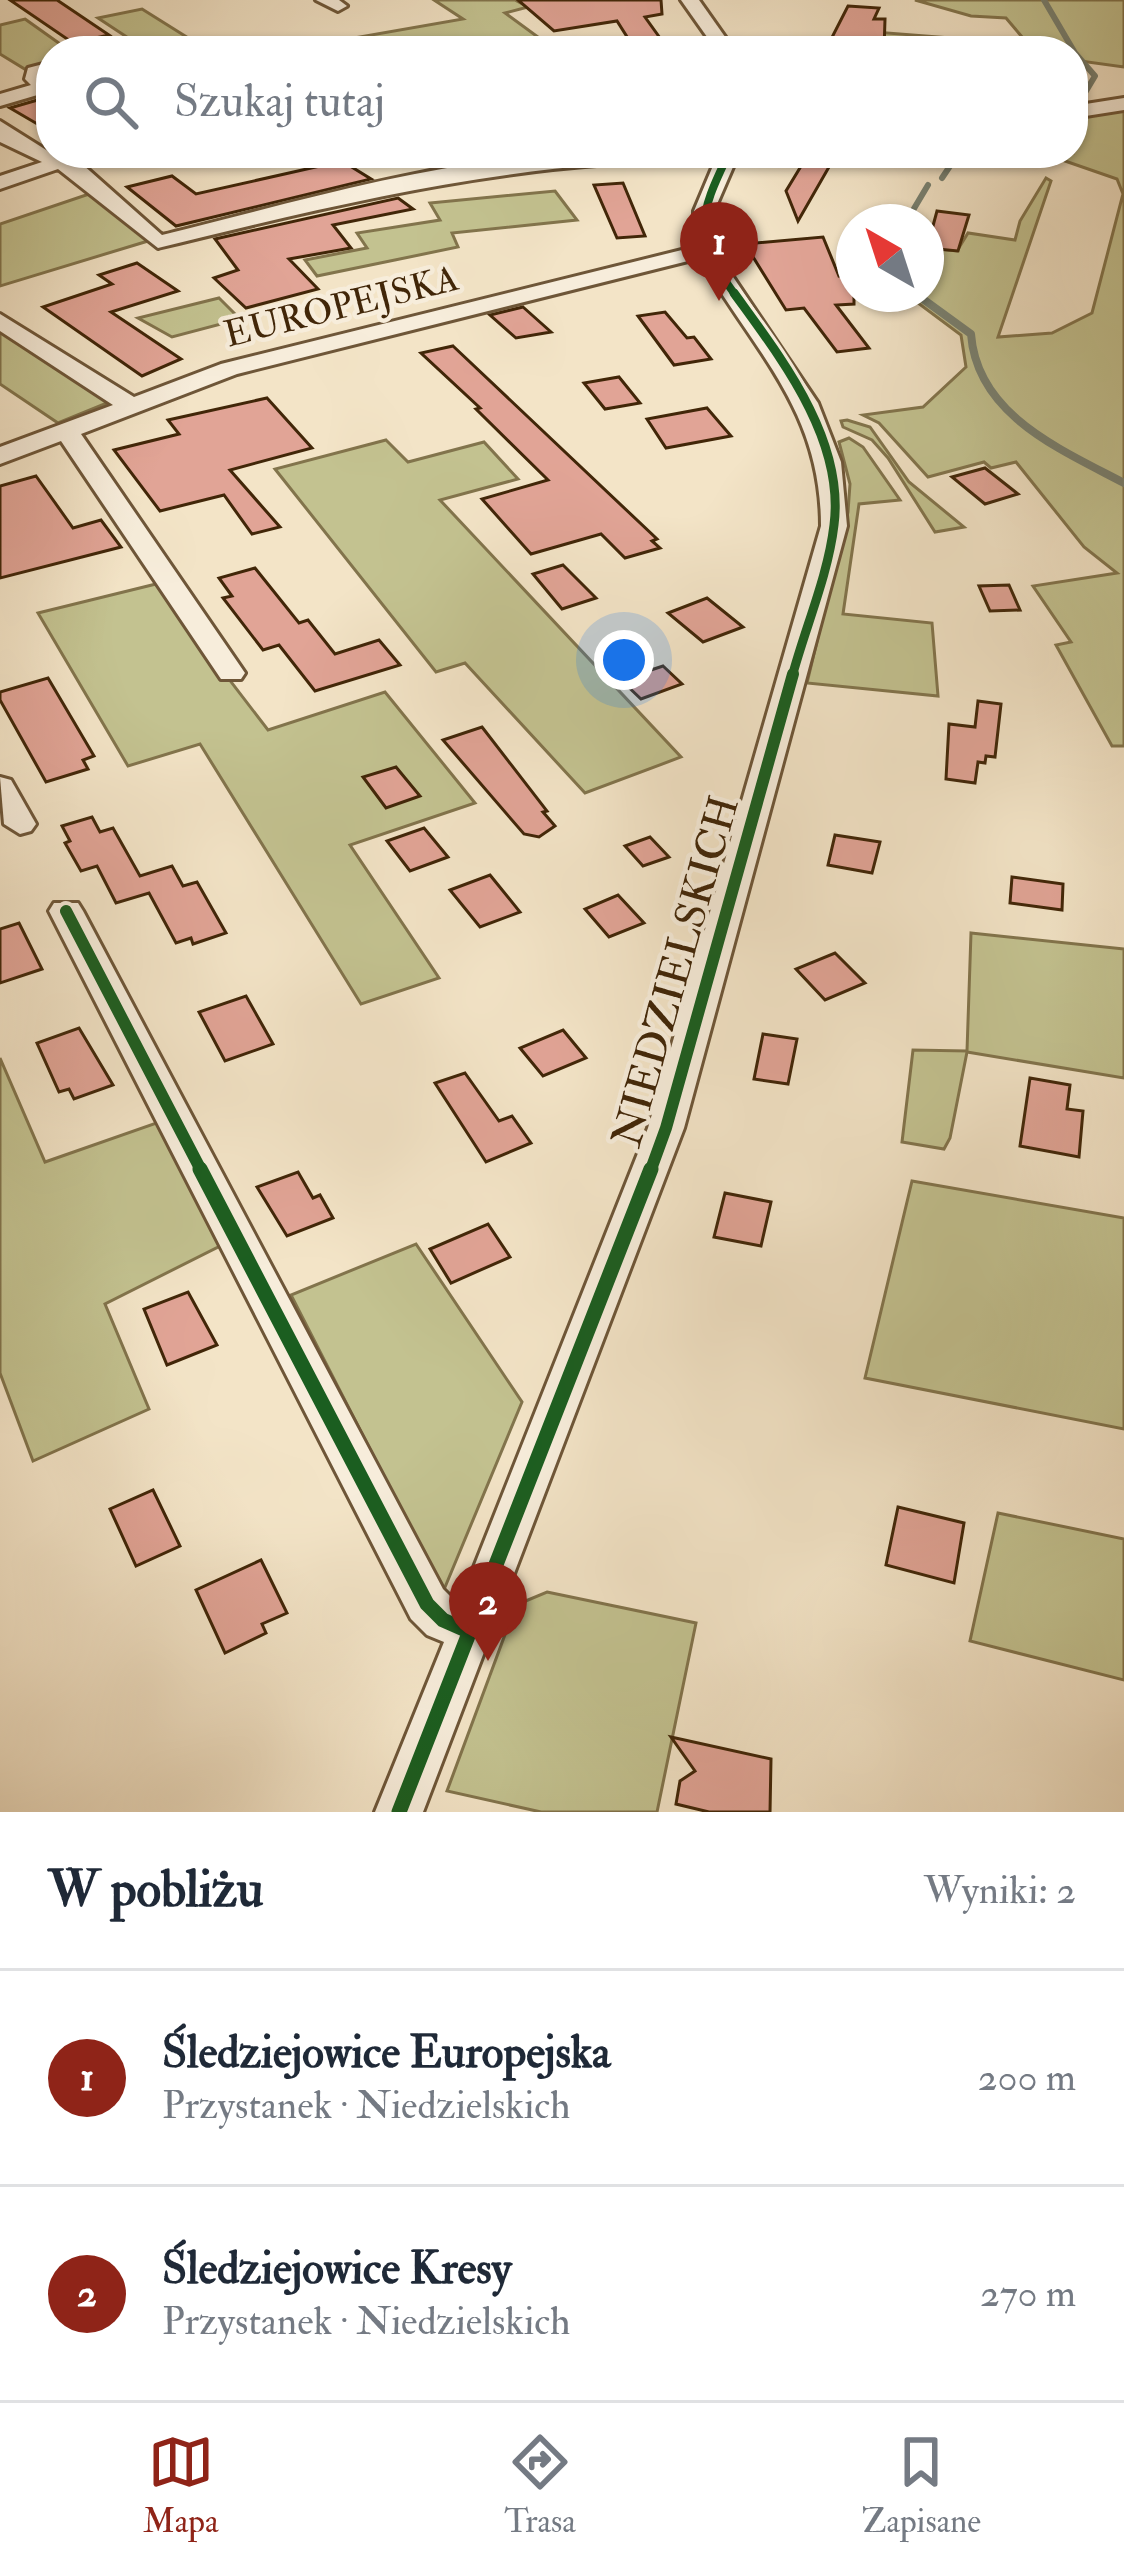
<!DOCTYPE html>
<html lang="pl">
<meta charset="utf-8">
<style>
body{margin:0;font-family:"IM FELL Double Pica",serif;background:#f6f6f7;color:#1f2937}
.compass{position:absolute;left:836px;top:204px;width:108px;height:108px;border-radius:50%;background:#fff;box-shadow:0 3px 9px #0004;rotate:321deg}
.you{position:absolute;left:624px;top:660px;width:42px;height:42px;margin:-30px;border:9px solid #fff;border-radius:50%;background:#1a73e8;box-shadow:0 0 0 18px #1a73e833}
.badge{display:grid;place-items:center;width:78px;height:78px;border-radius:50%;background:#8f2418;color:#fff;font-size:39px;font-weight:700}
.pin{position:absolute;translate:-50% -99px;filter:drop-shadow(0 3px 6px #0008)}
.pin::after{content:'';position:absolute;top:63px;width:42px;height:36px;background:inherit;clip-path:polygon(0 0,100% 0,50% 100%)}
.list{margin:0;padding:0;list-style:none}
h2{display:flex;justify-content:space-between;align-items:center;height:156px;margin:0;padding:0 48px;font-size:51px}
h2 small{font-size:39px;font-weight:400;color:#747a83}
.list li{display:grid;grid-template-columns:78px 1fr auto;gap:36px;align-items:center;box-sizing:border-box;height:216px;padding:0 48px;border-top:3px solid #e0e1e3}
.list b{display:block;font-size:45px;white-space:nowrap}
.list p{margin:0;font-size:39px;white-space:nowrap;color:#747a83}
.list em{font-size:39px;font-style:normal;color:#747a83}
.icon{flex:none;width:66px;height:66px;fill:none;stroke:currentColor;stroke-width:2;stroke-linecap:round;stroke-linejoin:round}
.map{position:relative;flex:none;width:1124px;height:1812px;overflow:hidden}
.search{position:absolute;background:#fff;box-shadow:0 3px 9px #0004;left:36px;right:36px;top:36px;height:132px;display:flex;align-items:center;gap:30px;box-sizing:border-box;padding:0 42px;border-radius:48px;color:#747a83;font-size:45px}
.sheet{height:588px;background:#fff}
nav{display:flex;justify-content:space-around;align-items:center;box-sizing:border-box;height:168px;border-top:3px solid #e0e1e3;background:#fff;font-size:33px;color:#747a83}
nav a{display:grid;justify-items:center;gap:6px}
nav .on{color:#8f2418}
.map>svg:first-child{display:block}
</style>
<div class="map">
<svg width="1124" height="1812" viewBox="0 0 1124 1812">
<rect width="100%" height="100%" fill="#f3e4c7"/>
<filter id="stains"><feTurbulence type="fractalNoise" baseFrequency=".00167" numOctaves="4"/><feColorMatrix values="0 0 0 0 .2 0 0 0 0 .09 0 0 0 0 .02 0 0 0 .5 -.17"/></filter>
<radialGradient id="worn" r=".72"><stop offset=".6" stop-color="#630" stop-opacity="0"/><stop offset="1" stop-color="#630" stop-opacity=".3"/></radialGradient>
<g fill="#c3c290" stroke="#82744c" stroke-width="3">
<polygon points="434,0 515,0 528,7 505,13 557,51 338,51 331,42 463,19"/>
<polygon points="915,0 1124,0 1124,67 1073,60 1073,51 832,51 837,29 1028,44 1006,18 971,16"/>
<polygon points="142,9 209,51 148,51 98,18"/>
<polygon points="25,19 70,51 51,51 51,64 28,71 0,54 0,25"/>
<polygon points="1124,108 1124,746 1112,746 1056,645 1071,642 1033,586 1117,573 1084,547 1016,462 991,468 984,462 928,477 879,423 863,415 923,407 966,367 961,335 906,294 926,294 926,248 957,251 968,233 1015,240 1020,221 1046,178 1051,181 998,337 1052,333 1092,313 1123,194 1117,179 1042,153 1073,153 1073,116"/>
<polygon points="555,191 577,220 452,233 458,247 317,276 305,260 367,248 357,233 440,220 430,203"/>
<polygon points="92,193 148,241 0,286 0,224"/>
<polygon points="219,298 240,319 172,337 138,318"/>
<polygon points="0,329 112,401 58,423 0,384"/>
<polygon points="847,420 870,427 909,482 964,527 935,532 888,458 872,440 843,427 841,421"/>
<polygon points="849,438 863,447 900,500 859,504 843,614 932,623 938,696 807,683 848,512 850,484 839,442"/>
<polygon points="386,440 408,462 484,442 518,479 440,500 681,757 585,793 465,663 436,672 275,469"/>
<polygon points="156,584 268,730 385,692 475,803 350,845 439,978 361,1004 200,744 128,766 38,613"/>
<polygon points="971,933 1124,949 1124,1078 967,1052 950,1138 944,1149 902,1142 913,1050 967,1051"/>
<polygon points="0,1058 45,1162 162,1121 224,1244 105,1304 149,1409 33,1461 0,1373"/>
<polygon points="912,1181 1124,1218 1124,1429 865,1378"/>
<polygon points="416,1244 522,1402 443,1592 291,1295"/>
<polygon points="998,1513 1124,1539 1124,1680 970,1641"/>
<polygon points="547,1592 696,1623 657,1812 541,1812 447,1791 516,1605"/>
</g>
<g fill="none" stroke-linecap="round" stroke-linejoin="round">
<g stroke="#788172" stroke-width="6">
<polyline points="1044,0 1075,53 1095,76 1077,106 1081,115 1073,123"/>
<polyline points="942,178 950,166 970,153"/>
<polyline points="906,222 928,185"/>
</g>
<path stroke="#788172" stroke-width="8" d="M916,294L971,334C977,415 1060,449 1124,483"/>
</g>
<g fill="#e1a496" stroke="#412608" stroke-width="3">
<polygon points="10,0 57,0 109,35 73,43"/>
<polygon points="518,0 661,0 662,14 645,17 660,38 640,40 641,51 636,51 617,21 554,31"/>
<polygon points="848,6 879,8 874,19 885,19 884,51 825,51"/>
<polygon points="41,99 51,106 51,132 10,108"/>
<polygon points="809,153 837,153 798,221 786,191"/>
<polygon points="342,161 371,179 176,226 127,187 172,176 196,194"/>
<polygon points="623,183 645,236 617,238 594,185"/>
<polygon points="398,198 413,209 333,225 351,248 289,259 318,289 246,308 214,278 238,270 215,239"/>
<polygon points="937,211 969,215 958,251 927,248"/>
<polygon points="823,237 839,276 854,274 854,304 836,305 869,348 837,352 804,308 786,310 745,244"/>
<polygon points="137,263 178,291 111,312 181,359 142,376 43,307 112,284 99,275"/>
<polygon points="523,307 551,332 516,338 490,315"/>
<polygon points="665,312 687,338 694,337 711,359 674,365 638,316"/>
<polygon points="453,346 657,539 652,541 660,548 625,558 601,534 531,554 482,499 548,480 476,409 480,408 421,353"/>
<polygon points="619,377 640,403 605,409 584,383"/>
<polygon points="267,398 312,448 230,470 280,527 252,534 224,495 160,511 114,450 179,434 168,420"/>
<polygon points="707,408 731,436 666,448 647,419"/>
<polygon points="985,468 1018,494 985,504 952,477"/>
<polygon points="36,476 73,528 101,520 121,547 0,578 0,486"/>
<polygon points="563,565 596,598 562,609 533,574"/>
<polygon points="255,568 299,623 308,620 335,654 379,640 400,665 315,691 279,645 263,650 223,598 232,596 219,578"/>
<polygon points="1009,585 1020,610 990,611 979,586"/>
<polygon points="707,598 743,627 703,642 668,613"/>
<polygon points="663,666 682,684 641,699 621,680"/>
<polygon points="48,678 94,756 83,760 88,769 46,782 0,700 0,692"/>
<polygon points="978,701 1001,704 995,757 986,756 985,763 978,762 975,783 946,779 949,724 975,727"/>
<polygon points="482,727 547,811 543,812 555,826 539,837 524,834 443,740"/>
<polygon points="396,767 420,796 386,808 363,777"/>
<polygon points="92,817 100,832 113,828 140,876 172,866 183,886 197,882 226,933 193,944 191,938 176,943 149,893 116,903 97,866 81,871 65,843 70,841 62,826"/>
<polygon points="424,828 448,857 410,871 387,841"/>
<polygon points="835,835 880,842 872,873 828,865"/>
<polygon points="650,837 669,857 643,866 625,846"/>
<polygon points="490,875 520,912 480,927 450,890"/>
<polygon points="1012,877 1063,884 1062,910 1010,903"/>
<polygon points="618,895 644,923 609,937 585,909"/>
<polygon points="19,923 42,969 0,983 0,929"/>
<polygon points="835,953 865,983 825,1000 796,969"/>
<polygon points="246,996 273,1044 225,1061 199,1012"/>
<polygon points="79,1028 113,1085 74,1099 69,1089 59,1092 37,1043"/>
<polygon points="563,1030 586,1058 543,1076 520,1048"/>
<polygon points="763,1034 797,1039 788,1084 754,1079"/>
<polygon points="465,1073 499,1121 512,1116 531,1143 486,1162 435,1083"/>
<polygon points="1030,1078 1070,1085 1067,1109 1083,1111 1079,1157 1020,1146"/>
<polygon points="298,1172 313,1198 320,1195 333,1218 287,1236 257,1187"/>
<polygon points="725,1193 771,1202 761,1246 714,1237"/>
<polygon points="488,1224 510,1257 451,1283 430,1249"/>
<polygon points="188,1292 217,1345 167,1365 144,1309"/>
<polygon points="153,1490 180,1546 136,1566 110,1509"/>
<polygon points="898,1507 964,1523 954,1583 886,1565"/>
<polygon points="261,1560 287,1613 262,1624 266,1633 225,1653 196,1590"/>
<polygon points="671,1737 771,1759 770,1812 709,1812 676,1804 680,1781 695,1771"/>
</g>
<g fill="none" stroke-linecap="round" stroke-linejoin="round">
<defs>
<g id="minor">
<polygon points="316,0 339,0 347,6 338,11"/>
<polygon points="681,0 699,0 735,51 717,51"/>
<polygon points="125,41 131,42 131,50 99,51"/>
<polygon points="51,62 51,74 44,77 51,83 51,91 0,106 0,94 31,85 25,79 28,68"/>
<polygon points="1124,98 1124,110 1073,118 1073,106"/>
<path d="M0,121L51,153L73,156L162,235C296,202 436,160 574,153C629,150 684,153 739,153L714,211V240L725,265L818,403L841,462L847,526L684,1128L423,1812H375L444,1642L427,1635L411,1619L49,911L54,903H78L83,911L443,1589L459,1605L648,1128L821,526C821,409 754,352 700,258L237,374L81,434L245,673L241,679H221L61,441L0,464V447L113,405L0,331V314L134,397L221,364L694,247V211L715,161C524,158 342,203 158,248L58,169L0,189V176L42,162L0,142Z"/>
<polygon points="0,777 11,780 36,824 31,831 20,834 4,824"/>
</g>
</defs>
<use href="#minor" stroke="#6e5638" stroke-width="6"/>
<use href="#minor" fill="#f7eddb" fill-rule="evenodd"/>
<defs>
<path id="cycleway-far3" d="M729,153C698,217 692,236 736,296"/>
<path id="cycleway-far2" d="M734,293C781,358 845,439 834,525C828,576 805,628 792,677"/>
<g id="cycleway-far1">
<polyline points="66,911 202,1172"/>
<polyline points="650,1172 666,1128 793,674"/>
</g>
<g id="cycleway">
<polyline points="200,1169 427,1604 443,1620 468,1631"/>
<polyline points="399,1812 651,1169"/>
</g>
</defs>
<use href="#cycleway-far3" stroke="#f7eddb" stroke-width="12"/>
<use href="#cycleway-far2" stroke="#f7eddb" stroke-width="15"/>
<use href="#cycleway-far1" stroke="#f7eddb" stroke-width="20"/>
<use href="#cycleway" stroke="#f7eddb" stroke-width="22"/>
<use href="#cycleway-far3" stroke="#1b5e20" stroke-width="8"/>
<use href="#cycleway-far2" stroke="#1b5e20" stroke-width="9"/>
<use href="#cycleway-far1" stroke="#1b5e20" stroke-width="12"/>
<use href="#cycleway" stroke="#1b5e20" stroke-width="15"/>
</g>
<g text-anchor="middle" stroke-width="9" stroke-linejoin="round" paint-order="stroke">
<g font-size="36" fill="#412608" stroke="#f7eddb">
<text transform="translate(341 305) rotate(-14)" y="13">EUROPEJSKA</text>
</g>
<g font-size="42" fill="#412608" stroke="#f7eddb">
<text transform="translate(674 971) rotate(-74)" y="15">NIEDZIELSKICH</text>
</g>
</g>
<rect width="100%" height="100%" filter="url(#stains)"/>
<rect width="100%" height="100%" fill="url(#worn)"/>
</svg>
<svg class="compass" viewBox="-18 -18 36 36"><path d="M0-13l5 13h-10z" fill="#e53935"/><path d="M0 13l5-13h-10z" fill="#747a83"/></svg>
<div class="you"></div>
<div class="pin badge" style="left:719px;top:301px">1</div>
<div class="pin badge" style="left:488px;top:1661px">2</div>
<div class="search"><svg class="icon" aria-label="search" viewBox="0 0 24 24"><circle cx="10" cy="10" r="6"/><path d="M15 15l6 6"/></svg>Szukaj tutaj</div>
</div>
<section class="sheet">
<h2>W pobliżu<small>Wyniki: 2</small></h2>
<ul class="list">
<li><span class="badge">1</span><div><b>Śledziejowice Europejska</b><p>Przystanek · Niedzielskich</p></div><em>200 m</em></li>
<li><span class="badge">2</span><div><b>Śledziejowice Kresy</b><p>Przystanek · Niedzielskich</p></div><em>270 m</em></li>
</ul>
</section>
<nav>
<a class="on"><svg class="icon" aria-label="map" viewBox="0 0 24 24"><path d="M3 6l6-2 6 2 6-2v14l-6 2-6-2-6 2zM9 4v14M15 6v14"/></svg>Mapa</a>
<a><svg class="icon" aria-label="directions" viewBox="0 0 24 24"><path d="M12 3l9 9-9 9-9-9zM9 14v-3h6M13 9l2 2-2 2"/></svg>Trasa</a>
<a><svg class="icon" aria-label="saved" viewBox="0 0 24 24"><path d="M7 4h10v16l-5-4-5 4z"/></svg>Zapisane</a>
</nav>
